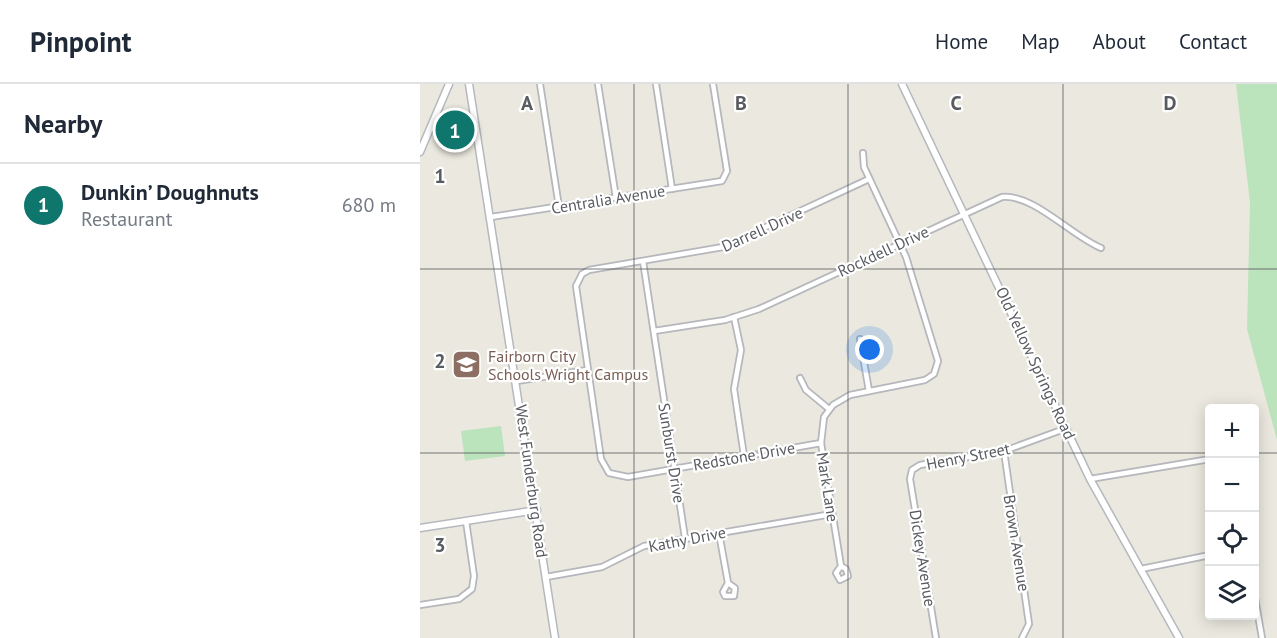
<!DOCTYPE html>
<meta charset="utf-8">
<style>
body{margin:0;font-family:"PT Sans",sans-serif;background:#f2f2f3;color:#1f2937}
.controls{position:absolute;right:18px;bottom:18px;display:grid;overflow:hidden;border-radius:6px;box-shadow:0 3px 15px #0003}
.controls button{width:54px;height:54px;display:grid;place-items:center;padding:0;border:0;border-bottom:2px solid #e0e1e3;background:#fff;color:#1f2937;font:30px sans-serif}
.you{position:absolute;left:450px;top:266px;width:21px;height:21px;margin:-15px;border:4px solid #fff;border-radius:50%;background:#1a73e8;box-shadow:0 0 0 9px #1a73e833}
.badge{display:grid;place-items:center;width:39px;height:39px;border-radius:50%;background:#0f766e;color:#fff;font-size:20px;font-weight:700}
.pin{position:absolute;translate:-50% -50%;border:3px solid #fff;box-shadow:0 2px 6px #0006}
.list{margin:0;padding:0;list-style:none}
h2{display:flex;justify-content:space-between;align-items:center;height:78px;margin:0;padding:0 24px;font-size:26px}
h2 small{font-size:20px;font-weight:400;color:#747a83}
.list li{display:grid;grid-template-columns:39px 1fr auto;gap:18px;align-items:center;box-sizing:border-box;height:84px;padding:0 24px;border-top:2px solid #e0e1e3}
.list b{display:block;font-size:22px;white-space:nowrap}
.list p{margin:0;font-size:20px;white-space:nowrap;color:#747a83}
.list em{font-size:20px;font-style:normal;color:#747a83}
.icon{flex:none;width:33px;height:33px;fill:none;stroke:currentColor;stroke-width:2;stroke-linecap:round;stroke-linejoin:round}
.map{position:relative;flex:none;width:857px;height:554px;overflow:hidden}
header{display:flex;align-items:center;gap:36px;box-sizing:border-box;height:84px;padding:0 30px;background:#fff;border-bottom:2px solid #e0e1e3}
header strong{font-size:28px}
nav{display:flex;gap:33px;margin-inline-start:auto;font-size:21px}
main{display:flex}
aside{flex:1;background:#fff}
.map>svg:first-child{display:block}
</style>
<header>
<strong>Pinpoint</strong>
<nav><a>Home</a><a>Map</a><a>About</a><a>Contact</a></nav>
</header>
<main>
<aside>
<h2>Nearby<small></small></h2>
<ul class="list">
<li><span class="badge">1</span><div><b>Dunkin’ Doughnuts</b><p>Restaurant</p></div><em>680 m</em></li>
</ul>
</aside>
<div class="map">
<svg width="857" height="554" viewBox="0 0 857 554">
<rect width="100%" height="100%" fill="#ebe9df"/>
<g fill="#bbe3bc">
<polygon points="816,0 857,0 857,356 827,245 830,119"/>
<polygon points="81,342 85,372 45,377 41,347"/>
</g>
<g fill="none" stroke-linecap="round" stroke-linejoin="round">
<defs>
<g id="street">
<polyline points="120,0 139,123"/>
<polyline points="178,0 196,114"/>
<polyline points="236,0 252,105"/>
<polyline points="71,133 302,97 307,87 293,0"/>
<polyline points="223,177 265,454"/>
<polyline points="314,233 321,266 314,305 324,372"/>
<path d="M234,247L305,236L339,225L582,113C614,110 650,151 681,164"/>
<polyline points="440,255 449,307"/>
<polyline points="380,294 386,306 409,325"/>
<polyline points="97,297 167,286"/>
<polyline points="401,359 208,393 189,389 181,375 156,202 162,190 169,186 303,163 449,95"/>
<polyline points="584,367 609,540 602,554"/>
<polyline points="670,395 790,375"/>
<polyline points="299,449 308,499 303,508 305,512 314,512 315,504 308,499"/>
<polyline points="421,482 426,485 428,492 420,496 416,489 421,482 401,359 404,333 413,321 430,311 505,296 514,290 518,277 486,173 444,83 443,69"/>
<polyline points="721,485 790,471"/>
<polyline points="126,493 182,483 224,462 412,430"/>
<polyline points="834,508 842,554"/>
<polyline points="0,521 39,515 52,505 54,492 46,437"/>
<polyline points="516,554 490,395 492,386 500,381 584,367 647,344"/>
</g>
<g id="secondary">
<polyline points="49,0 135,554"/>
<polyline points="482,0 670,395 759,554"/>
<polyline points="0,68 29,0"/>
<polyline points="0,444 117,426"/>
</g>
</defs>
<use href="#street" stroke="#b5b7bc" stroke-width="8"/>
<use href="#secondary" stroke="#b5b8be" stroke-width="9"/>
<use href="#street" stroke="#fff" stroke-width="4.5"/>
<use href="#secondary" stroke="#fff" stroke-width="6"/>
</g>
<path fill="none" stroke="#585b60" stroke-width="1.5" stroke-opacity="0.55" d="M214,0V554M428,0V554M643,0V554M0,185H857M0,369H790M834,369H857"/>
<defs>
<symbol id="school-square" viewBox="-11 -11 22 22"><rect x="-9" y="-9" width="18" height="18" rx="4" fill="#8d6e63" stroke="#fff"/><path d="M0-5L7-2L0 1L-7-2ZM-4 1L0 2.5L4 1V4Q0 6-4 4Z" fill="#fff"/></symbol>
</defs>
<g fill-rule="evenodd">
<use href="#school-square" x="30" y="264" width="33" height="33"/>
</g>
<g text-anchor="middle" stroke-width="4.5" stroke-linejoin="round" paint-order="stroke">
<g font-size="16" fill="#585b60" stroke="#fff">
<text transform="translate(188 115) rotate(-9)" y="6">Centralia Avenue</text>
<text transform="translate(342 145) rotate(-24)" y="6">Darrell Drive</text>
<text transform="translate(463 167) rotate(-25)" y="6">Rockdell Drive</text>
<text transform="translate(616 279) rotate(65)" y="6">Old Yellow Springs Road</text>
<text transform="translate(252 369) rotate(81)" y="6">Sunburst Drive</text>
<text transform="translate(324 372) rotate(-10)" y="6">Redstone Drive</text>
<text transform="translate(548 372) rotate(-11)" y="6">Henry Street</text>
<text transform="translate(112 397) rotate(82)" y="6">West Funderburg Road</text>
<text transform="translate(408 403) rotate(81)" y="6">Mark Lane</text>
<text transform="translate(267 455) rotate(-11)" y="6">Kathy Drive</text>
<text transform="translate(597 459) rotate(81)" y="6">Brown Avenue</text>
<text transform="translate(503 474) rotate(81)" y="6">Dickey Avenue</text>
</g>
<g font-size="16" fill="#785e54" stroke="#fff" text-anchor="start">
<text x="68" y="278">Fairborn City<tspan x="68" dy="18">Schools Wright Campus</tspan></text>
</g>
</g>
<g font-size="20" text-anchor="middle" font-weight="bold" fill="#585b60" stroke="#fff" stroke-width="4.5" stroke-linejoin="round" paint-order="stroke">
<text x="107" y="26">A</text>
<text x="321" y="26">B</text>
<text x="536" y="26">C</text>
<text x="750" y="26">D</text>
<text x="20" y="99">1</text>
<text x="20" y="284">2</text>
<text x="20" y="468">3</text>
</g>
</svg>
<div class="controls">
<button>+</button>
<button>−</button>
<button><svg class="icon" aria-label="locate" viewBox="0 0 24 24"><circle cx="12" cy="12" r="6"/><path d="M12 2v4M12 18v4M2 12h4M18 12h4"/></svg></button>
<button><svg class="icon" aria-label="layers" viewBox="0 0 24 24"><path d="M12 4l9 5-9 5-9-5zM3 14l9 5 9-5"/></svg></button>
</div>
<div class="you"></div>
<div class="pin badge" style="left:35px;top:46px">1</div>
</div>
</main>
